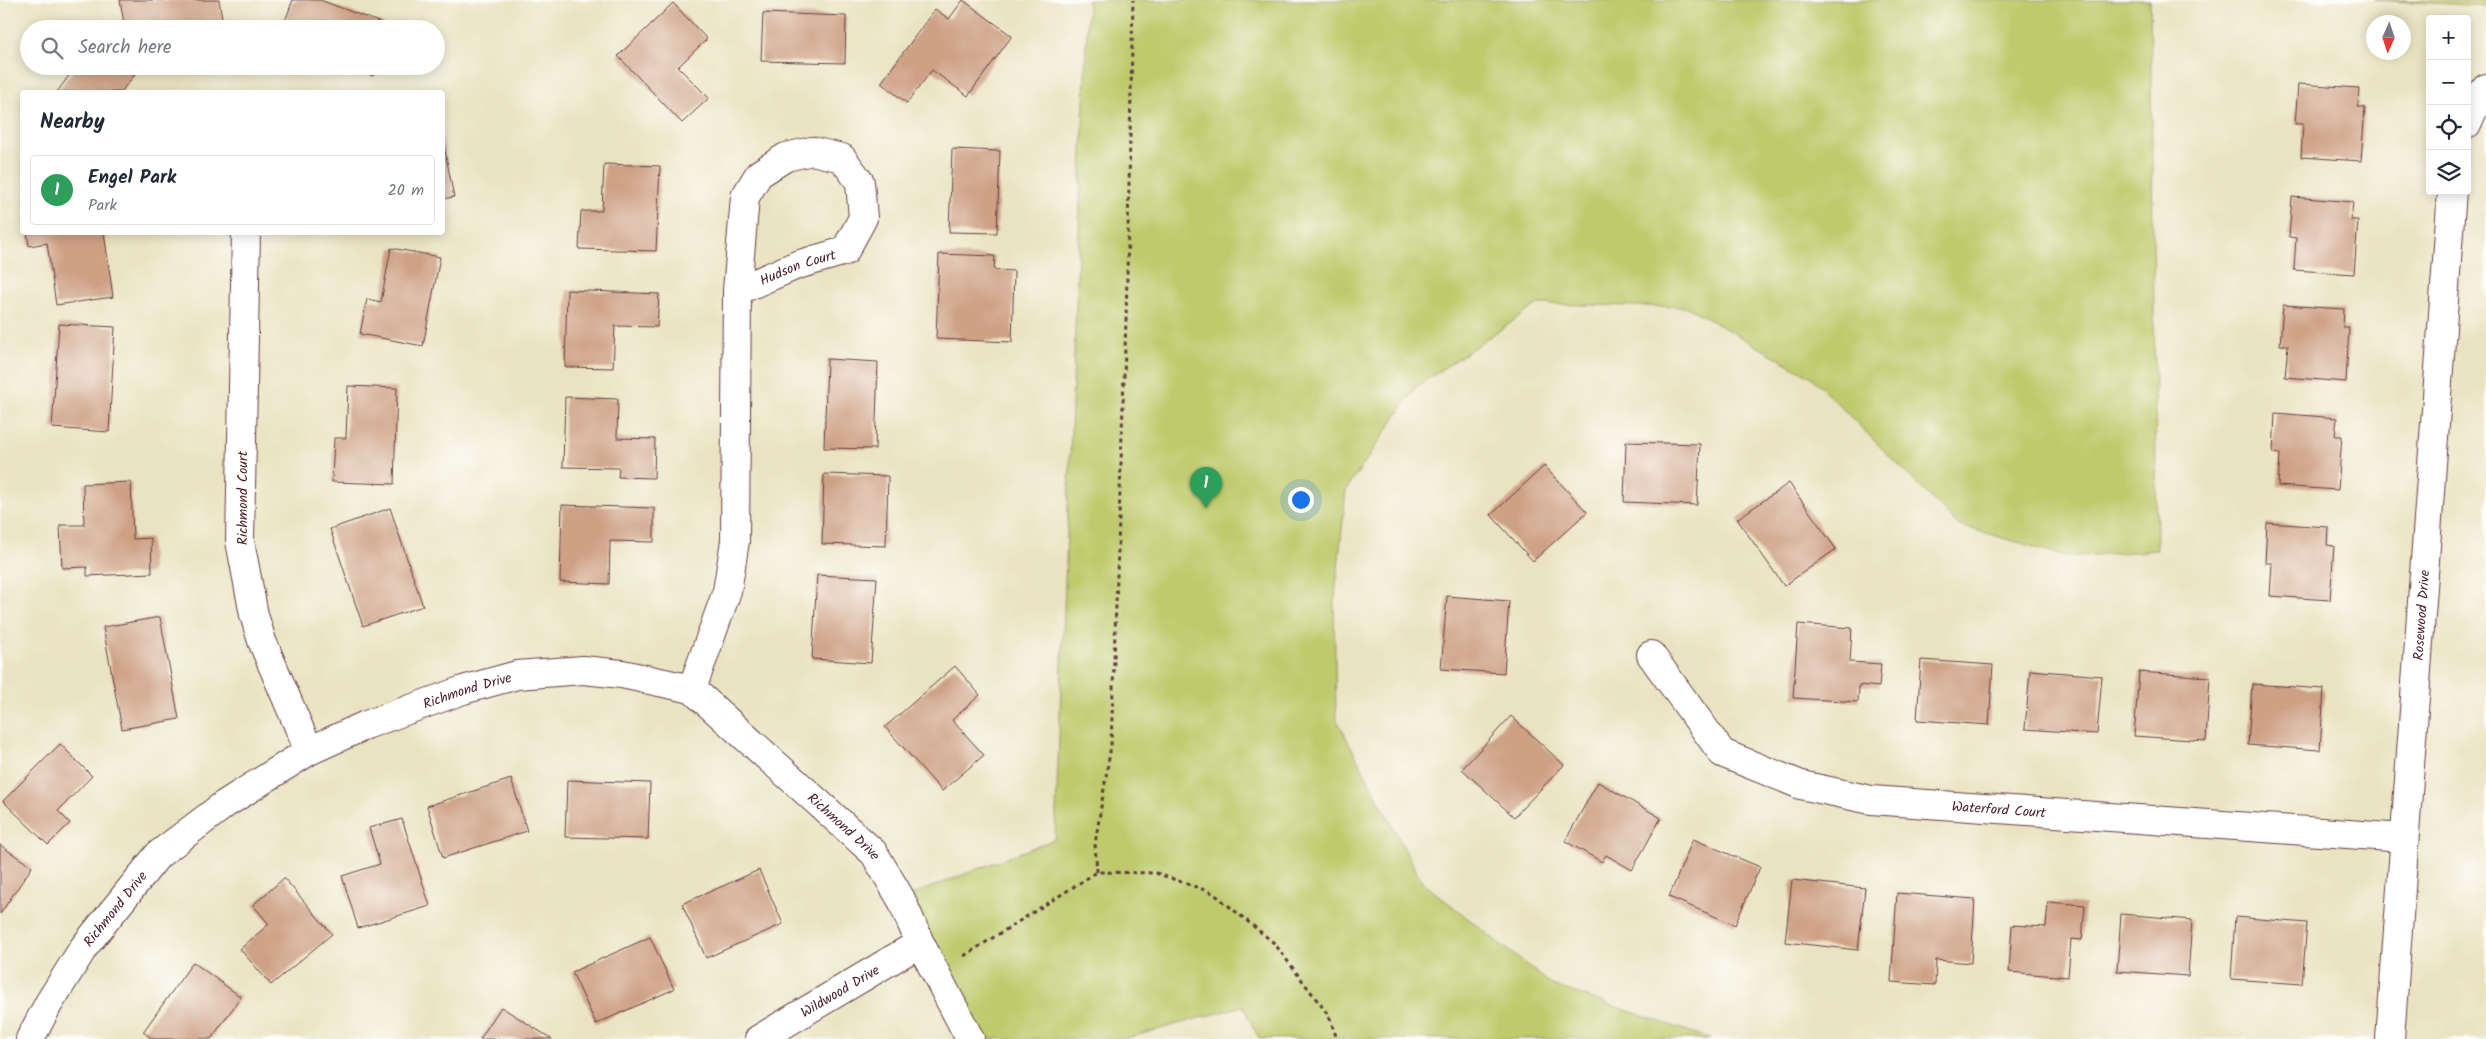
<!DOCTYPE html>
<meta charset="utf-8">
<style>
body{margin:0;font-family:Kalam,sans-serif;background:#f6f6f7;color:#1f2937}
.controls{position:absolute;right:15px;top:15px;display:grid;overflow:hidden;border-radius:5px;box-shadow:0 2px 12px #0003}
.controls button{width:45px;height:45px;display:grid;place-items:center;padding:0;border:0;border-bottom:1px solid #e0e1e3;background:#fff;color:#1f2937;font:25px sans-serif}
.compass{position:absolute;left:2366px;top:15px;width:45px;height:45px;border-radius:50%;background:#fff;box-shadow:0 2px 12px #0003;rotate:183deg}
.you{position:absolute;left:1300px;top:499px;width:18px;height:18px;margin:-12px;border:4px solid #fff;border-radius:50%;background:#1a73e8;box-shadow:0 0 0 8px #1a73e833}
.badge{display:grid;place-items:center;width:32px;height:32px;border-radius:50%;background:#1f6fb2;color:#fff;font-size:16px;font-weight:700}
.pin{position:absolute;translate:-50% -41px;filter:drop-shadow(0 1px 2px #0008)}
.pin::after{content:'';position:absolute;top:26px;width:18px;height:15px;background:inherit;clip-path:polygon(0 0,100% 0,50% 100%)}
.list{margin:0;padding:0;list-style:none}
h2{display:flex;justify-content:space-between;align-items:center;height:65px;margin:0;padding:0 20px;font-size:21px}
h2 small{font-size:16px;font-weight:400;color:#747a83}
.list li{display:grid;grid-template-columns:32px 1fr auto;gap:15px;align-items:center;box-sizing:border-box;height:70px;margin:0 10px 10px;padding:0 10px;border:1px solid #e0e1e3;border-radius:5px}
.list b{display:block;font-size:19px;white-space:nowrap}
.list p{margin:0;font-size:16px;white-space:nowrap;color:#747a83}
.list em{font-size:16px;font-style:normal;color:#747a83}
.icon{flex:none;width:28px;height:28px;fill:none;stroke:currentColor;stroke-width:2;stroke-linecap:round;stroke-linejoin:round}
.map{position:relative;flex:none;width:2486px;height:1039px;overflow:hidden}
.search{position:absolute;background:#fff;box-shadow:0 2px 12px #0003;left:20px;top:20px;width:425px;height:55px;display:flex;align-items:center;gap:12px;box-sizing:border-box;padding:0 18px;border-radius:28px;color:#747a83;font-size:19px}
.panel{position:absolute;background:#fff;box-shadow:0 2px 12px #0003;left:20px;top:90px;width:425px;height:145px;border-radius:5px}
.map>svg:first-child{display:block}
</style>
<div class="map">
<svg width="2486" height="1039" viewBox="0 0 2486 1039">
<rect width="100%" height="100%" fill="#fdfcf7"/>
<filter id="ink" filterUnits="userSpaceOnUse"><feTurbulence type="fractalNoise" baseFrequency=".02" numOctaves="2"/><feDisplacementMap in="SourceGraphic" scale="10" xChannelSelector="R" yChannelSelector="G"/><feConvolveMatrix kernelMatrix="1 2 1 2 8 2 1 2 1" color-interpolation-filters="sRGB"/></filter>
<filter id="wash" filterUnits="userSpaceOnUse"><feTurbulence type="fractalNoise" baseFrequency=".0096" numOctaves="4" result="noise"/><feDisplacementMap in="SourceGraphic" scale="20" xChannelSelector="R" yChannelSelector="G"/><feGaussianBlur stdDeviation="1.12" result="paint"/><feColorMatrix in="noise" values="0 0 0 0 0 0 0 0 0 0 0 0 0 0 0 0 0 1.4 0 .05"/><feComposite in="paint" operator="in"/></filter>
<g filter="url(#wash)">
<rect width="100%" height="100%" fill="#eae3c1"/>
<g fill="#beca6c" stroke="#84744c">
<polygon points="1088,0 2150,0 2157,550 2069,557 1958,525 1810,376 1687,307 1538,304 1416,387 1346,490 1334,606 1336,718 1422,882 1552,985 1711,1039 1259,1039 1243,1006 1124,1039 970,1039 901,899 1055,839"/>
<polygon points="2375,0 2486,0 2486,6"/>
</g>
<g id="blocks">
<g fill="#cea185">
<polygon points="120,0 219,0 224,29 183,29 183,27 125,29"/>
<polygon points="293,0 320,0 392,27 391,29 282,29"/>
<polygon points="963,0 1012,36 968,96 932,70 907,103 881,83 935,9 949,19"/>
<polygon points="673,3 707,39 678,67 709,98 682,123 618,56"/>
<polygon points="763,13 846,16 845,63 761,61"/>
<polygon points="76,66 124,66 135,74 121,92 57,92"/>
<polygon points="347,66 377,66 373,76"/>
<polygon points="2298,84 2359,88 2358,107 2365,107 2361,161 2301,157 2303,124 2295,124"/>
<polygon points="442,136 454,197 442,199"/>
<polygon points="952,149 1000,151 997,233 949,232"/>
<polygon points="604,164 660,166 656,251 579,249 581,211 602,211"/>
<polygon points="2292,197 2353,202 2351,220 2358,220 2354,274 2294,270 2296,238 2289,237"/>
<polygon points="27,232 104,232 113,297 56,305 47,243 29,246"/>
<polygon points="391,248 440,257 423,346 360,334 367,299 381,302"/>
<polygon points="939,254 995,256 994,270 1014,271 1012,342 936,339"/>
<polygon points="567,290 659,294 657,327 615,326 613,368 565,367"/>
<polygon points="2283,305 2344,309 2343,327 2349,327 2346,382 2285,377 2288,345 2280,345"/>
<polygon points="59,324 115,327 109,432 52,428"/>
<polygon points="827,359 878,362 875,449 824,448"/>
<polygon points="348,386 397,388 394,484 332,482 334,438 346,438"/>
<polygon points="565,397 618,399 617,438 655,439 654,478 618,477 619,468 563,467"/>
<polygon points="2275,413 2337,418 2335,436 2342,436 2338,490 2278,486 2280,454 2273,453"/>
<polygon points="1626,442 1700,444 1697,505 1624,502"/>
<polygon points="1544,466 1587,512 1533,561 1491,515"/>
<polygon points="824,474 888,476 886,546 822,544"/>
<polygon points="131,482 133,539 151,538 152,573 87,576 87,567 62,568 60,525 84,525 83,484"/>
<polygon points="1789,483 1836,549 1784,586 1737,519"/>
<polygon points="562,505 654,508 654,542 610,541 609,584 560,582"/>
<polygon points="390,508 423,606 363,626 330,529"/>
<polygon points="2267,523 2328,527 2327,545 2334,546 2330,600 2270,596 2272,563 2265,563"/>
<polygon points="817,575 877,578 871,663 812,659"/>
<polygon points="1447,596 1509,601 1504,673 1441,669"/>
<polygon points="160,617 179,719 122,729 103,627"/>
<polygon points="1798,624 1852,628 1850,662 1881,664 1879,687 1859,685 1858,702 1793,698"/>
<polygon points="1921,660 1993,665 1989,725 1917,720"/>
<polygon points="955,666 980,695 952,720 984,755 942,791 885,727"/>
<polygon points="2030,670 2102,676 2097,734 2025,729"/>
<polygon points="2139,672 2210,677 2206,741 2134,736"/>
<polygon points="2252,684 2324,689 2320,750 2248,745"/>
<polygon points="1511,716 1564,765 1514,817 1462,769"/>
<polygon points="60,744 92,776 58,811 70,823 48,845 3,801"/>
<polygon points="511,779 527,831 443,858 427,806"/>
<polygon points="567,780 650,783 648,839 565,837"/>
<polygon points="1598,782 1661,818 1632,870 1606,855 1602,862 1565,841"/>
<polygon points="402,819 430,906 358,928 342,876 380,864 369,828"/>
<polygon points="1693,839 1760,867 1735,925 1669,897"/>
<polygon points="0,845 32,867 0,914"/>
<polygon points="759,870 783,924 706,958 682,904"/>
<polygon points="284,878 332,934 271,985 240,949 269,924 253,905"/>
<polygon points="1792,880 1865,888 1858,950 1785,942"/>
<polygon points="1897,893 1975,899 1971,963 1936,960 1935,985 1891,982"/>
<polygon points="2048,902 2085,905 2082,940 2071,939 2068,977 2009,972 2012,925 2046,927"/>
<polygon points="2121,914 2192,920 2188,976 2117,971"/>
<polygon points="2235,917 2307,923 2302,984 2231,979"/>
<polygon points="650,937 674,989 596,1024 572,972"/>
<polygon points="193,962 241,997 211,1039 153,1039 143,1032"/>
<polygon points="501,1007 552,1039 480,1039"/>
</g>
</g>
</g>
<g filter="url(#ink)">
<use href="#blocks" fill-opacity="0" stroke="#623c42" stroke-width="1"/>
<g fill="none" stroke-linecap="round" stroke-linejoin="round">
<defs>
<g id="minor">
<polyline points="2467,124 2478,99 2486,88"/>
<polyline points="246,232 240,541 254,615 262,641 309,751"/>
<path id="s1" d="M1651,655L1722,753L1801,785L1871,800L2404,838"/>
<path id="s2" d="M692,689L727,591L735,541L737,291L797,265L845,251L863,218L860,182L842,158L812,151L786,157L759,174L745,197L737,291"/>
<path id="s3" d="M30,1039L49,1003L84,947L158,855L225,804L309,751L366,725L463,690L517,675L583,670L622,674L692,689L874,853L901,899L920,943L970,1039"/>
<path id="s4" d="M759,1039L920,943"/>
<path id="s5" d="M2390,1039L2452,191"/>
</g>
</defs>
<use href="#minor" stroke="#623c42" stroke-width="30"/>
<g stroke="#623c42" stroke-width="3" stroke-dasharray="4 4" stroke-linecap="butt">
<polyline points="1097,872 1095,844 1111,746 1126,320 1133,0"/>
<polyline points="964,956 1097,872 1156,873 1213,893 1274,943 1329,1016 1337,1039"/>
</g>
<use href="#minor" stroke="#fff" stroke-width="28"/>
</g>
</g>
<g text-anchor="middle" stroke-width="4" stroke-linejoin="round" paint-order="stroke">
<g font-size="14" fill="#4a1f2b" stroke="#fdfcf7">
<text dy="5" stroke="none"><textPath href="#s2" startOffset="470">Hudson Court</textPath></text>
<text transform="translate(242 498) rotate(-90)" y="5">Richmond Court</text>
<text dy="5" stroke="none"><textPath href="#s5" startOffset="425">Rosewood Drive</textPath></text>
<text dy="5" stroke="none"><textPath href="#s3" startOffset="578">Richmond Drive</textPath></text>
<text dy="5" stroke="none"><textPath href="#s1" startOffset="406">Waterford Court</textPath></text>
<text dy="5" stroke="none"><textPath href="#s3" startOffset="1012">Richmond Drive</textPath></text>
<text dy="5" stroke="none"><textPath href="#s3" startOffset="156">Richmond Drive</textPath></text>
<text dy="5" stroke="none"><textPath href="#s4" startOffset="94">Wildwood Drive</textPath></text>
</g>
</g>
</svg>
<div class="controls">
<button>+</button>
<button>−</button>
<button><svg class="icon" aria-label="locate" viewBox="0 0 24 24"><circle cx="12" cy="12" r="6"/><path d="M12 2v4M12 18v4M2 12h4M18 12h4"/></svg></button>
<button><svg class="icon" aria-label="layers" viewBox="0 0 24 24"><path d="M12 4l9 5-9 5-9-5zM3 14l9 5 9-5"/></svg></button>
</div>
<svg class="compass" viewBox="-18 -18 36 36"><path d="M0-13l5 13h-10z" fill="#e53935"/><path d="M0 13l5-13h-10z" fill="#747a83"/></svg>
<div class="you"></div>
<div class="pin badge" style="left:1206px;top:508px;background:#2e9e5b">1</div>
<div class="search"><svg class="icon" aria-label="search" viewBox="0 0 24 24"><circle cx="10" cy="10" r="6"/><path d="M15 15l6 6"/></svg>Search here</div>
<section class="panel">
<h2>Nearby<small></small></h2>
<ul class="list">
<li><span class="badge" style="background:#2e9e5b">1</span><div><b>Engel Park</b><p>Park</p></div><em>20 m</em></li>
</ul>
</section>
</div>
